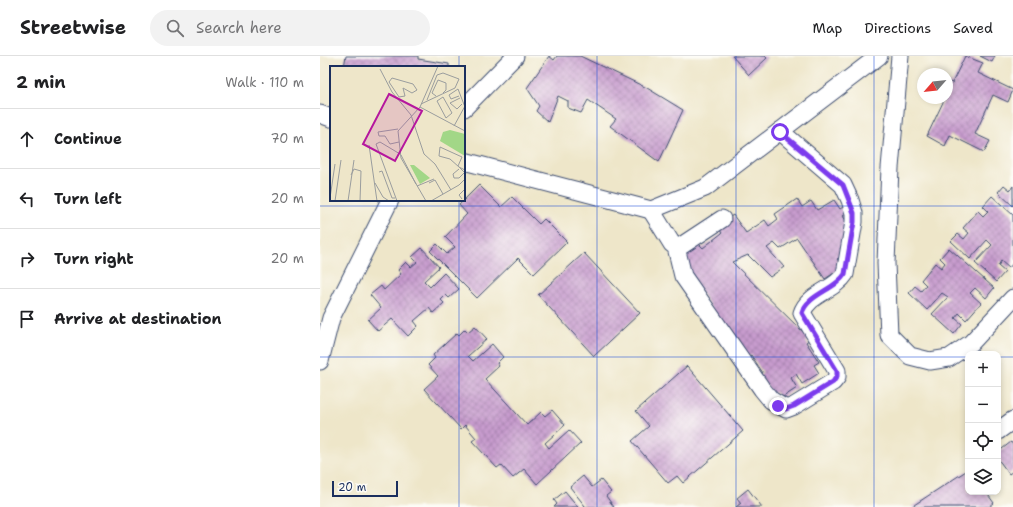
<!DOCTYPE html>
<meta charset="utf-8">
<style>
body{margin:0;font-family:"Shantell Sans",sans-serif;background:#f2f2f2;color:#202124}
.controls{position:absolute;right:12px;bottom:12px;display:grid;overflow:hidden;border-radius:8px;box-shadow:0 2px 6px #0003}
.controls button{width:36px;height:36px;display:grid;place-items:center;padding:0;border:0;border-bottom:1px solid #e0e0e0;background:#fff;color:#202124;font:20px sans-serif}
.compass{position:absolute;left:597px;top:12px;width:36px;height:36px;border-radius:50%;background:#fff;box-shadow:0 2px 6px #0003;rotate:242deg}
.scale{position:absolute;left:12px;bottom:10px;width:66px;box-sizing:border-box;padding-left:4px;border:2px solid #1b2f5e;border-top:0;font-size:11px;line-height:14px;white-space:nowrap;color:#1b2f5e;-webkit-text-stroke:3px #fdfcf7;paint-order:stroke}
.stop{position:absolute;width:12px;height:12px;margin:-9px;border:3px solid #7c3aed;border-radius:50%;background:#fff}
.stop.end{background:#7c3aed;border-color:#fff;box-shadow:0 1px 4px #0008}
.list{margin:0;padding:0;list-style:none}
h2{display:flex;justify-content:space-between;align-items:center;height:52px;margin:0;padding:0 16px;font-size:17px}
h2 small{font-size:13px;font-weight:400;color:#757577}
.list li{display:grid;grid-template-columns:26px 1fr auto;gap:12px;align-items:center;box-sizing:border-box;height:60px;padding:0 16px;border-top:1px solid #e0e0e0}
.list b{display:block;font-size:15px;white-space:nowrap}
.list em{font-size:13px;font-style:normal;color:#757577}
.icon{flex:none;width:22px;height:22px;fill:none;stroke:currentColor;stroke-width:2;stroke-linecap:round;stroke-linejoin:round}
.map{position:relative;flex:none;width:693px;height:451px;overflow:hidden}
header{display:flex;align-items:center;gap:24px;box-sizing:border-box;height:56px;padding:0 20px;background:#fff;border-bottom:1px solid #e0e0e0}
header strong{font-size:19px}
nav{display:flex;gap:22px;margin-inline-start:auto;font-size:14px}
.search{width:280px;height:36px;background:#f2f2f2;display:flex;align-items:center;gap:10px;box-sizing:border-box;padding:0 14px;border-radius:22px;color:#757577;font-size:15px}
main{display:flex}
aside{flex:1;background:#fff}
.map>svg:first-child{display:block}
</style>
<header>
<strong>Streetwise</strong>
<div class="search"><svg class="icon" aria-label="search" viewBox="0 0 24 24"><circle cx="10" cy="10" r="6"/><path d="M15 15l6 6"/></svg>Search here</div>
<nav><a>Map</a><a>Directions</a><a>Saved</a></nav>
</header>
<main>
<aside>
<h2>2 min<small>Walk · 110 m</small></h2>
<ul class="list">
<li><svg class="icon" aria-label="ahead" viewBox="0 0 24 24"><path d="M12 20V5M6 11l6-6 6 6"/></svg><div><b>Continue</b></div><em>70 m</em></li>
<li><svg class="icon" aria-label="left" viewBox="0 0 24 24"><path d="M17 20v-9H6M10 6l-5 5 5 5"/></svg><div><b>Turn left</b></div><em>20 m</em></li>
<li><svg class="icon" aria-label="right" viewBox="0 0 24 24"><path d="M7 20v-9h11M14 6l5 5-5 5"/></svg><div><b>Turn right</b></div><em>20 m</em></li>
<li><svg class="icon" aria-label="arrive" viewBox="0 0 24 24"><path d="M6 21V4h12l-3 4 3 4H6"/></svg><div><b>Arrive at destination</b></div></li>
</ul>
</aside>
<div class="map">
<svg width="693" height="451" viewBox="0 0 693 451">
<defs>
<pattern id="building-cross-hatch" width="8" height="8" patternUnits="userSpaceOnUse"><rect width="8" height="8" fill="#c79bcd"/><path d="M0 0l8 8M0 8l8-8" fill="none" stroke="#a17faa"/></pattern>
</defs>
<rect width="100%" height="100%" fill="#fdfcf7"/>
<filter id="ink" filterUnits="userSpaceOnUse"><feTurbulence type="fractalNoise" baseFrequency=".025" numOctaves="2"/><feDisplacementMap in="SourceGraphic" scale="8" xChannelSelector="R" yChannelSelector="G"/><feConvolveMatrix kernelMatrix="1 2 1 2 8 2 1 2 1" color-interpolation-filters="sRGB"/></filter>
<filter id="wash" filterUnits="userSpaceOnUse"><feTurbulence type="fractalNoise" baseFrequency=".012" numOctaves="4" result="noise"/><feDisplacementMap in="SourceGraphic" scale="16" xChannelSelector="R" yChannelSelector="G"/><feGaussianBlur stdDeviation="0.9" result="paint"/><feColorMatrix in="noise" values="0 0 0 0 0 0 0 0 0 0 0 0 0 0 0 0 0 1.4 0 .05"/><feComposite in="paint" operator="in"/></filter>
<g filter="url(#wash)">
<rect width="100%" height="100%" fill="#eee6c9"/>
<g id="blocks">
<g fill="url(#building-cross-hatch)">
<polygon points="26,0 98,0 98,3 129,8 129,11 24,11"/>
<polygon points="229,0 234,4 237,0 260,0 327,32 363,54 339,106 290,70 296,63 268,44 261,57 248,52 248,45 238,40 228,66 216,55 219,50 207,32"/>
<polygon points="412,0 445,0 447,2 429,19"/>
<polygon points="645,0 663,7 658,17 693,34 688,46 673,39 655,78 670,85 664,96 630,79 625,90 607,80 625,42 627,42 629,26 632,27"/>
<polygon points="660,0 675,0 672,6"/>
<polygon points="159,129 181,151 192,141 219,168 224,163 247,186 214,218 198,202 157,242 110,195 117,188 127,198 135,191 125,181 147,158 139,149"/>
<polygon points="684,129 690,134 693,130 693,150 678,136"/>
<polygon points="672,140 693,159 693,207 689,212 681,205 678,210 685,216 676,226 655,207 672,189 667,184 650,203 631,185 638,178 644,183 649,177 643,172 658,155 663,160 668,155 663,150"/>
<polygon points="477,143 482,151 491,145 497,154 514,144 520,153 523,151 527,157 523,160 531,173 523,178 529,187 520,192 524,199 517,203 523,211 505,223 477,182 460,193 454,187 447,192 464,211 450,221 428,199 412,206 490,283 486,286 499,306 494,309 499,317 482,328 476,318 471,322 477,332 460,343 455,336 452,338 439,320 443,317 431,299 424,304 361,205 363,194 376,185 383,192 402,177 397,170 413,159 426,177 445,164 449,170 458,163 455,158"/>
<polygon points="102,192 119,211 104,225 110,231 124,217 139,233 129,242 126,239 121,244 124,247 113,257 109,252 94,265 98,270 88,280 72,263 58,275 48,264 61,252 50,239 61,230 64,234 81,218 78,214 86,206 91,211 97,206 92,201"/>
<polygon points="629,192 674,232 666,242 655,232 650,237 661,247 646,264 639,257 635,262 642,268 634,278 612,258 628,241 622,237 607,254 589,237 595,230 601,235 606,229 601,224 615,207 621,212 625,207 620,202"/>
<polygon points="264,197 320,257 274,300 218,239"/>
<polygon points="155,270 167,283 148,300 153,305 172,288 183,301 177,307 179,310 165,323 207,369 221,356 225,360 232,354 245,369 225,387 229,392 249,374 261,387 217,428 204,413 193,422 181,409 177,412 152,385 156,382 145,369 141,373 104,333 118,320 108,309 115,302 113,299 137,277 139,279 145,273 148,276"/>
<polygon points="367,310 423,375 363,427 357,420 348,427 312,385 329,370 316,355"/>
<polygon points="691,386 693,389 693,415 689,418 678,403 678,396"/>
<polygon points="646,415 648,418 648,436 666,436 674,447 669,451 591,451"/>
<polygon points="263,420 272,431 281,424 291,436 286,440 294,451 264,451 265,450 250,431"/>
<polygon points="428,433 442,451 416,451 421,447 417,442"/>
<polygon points="245,435 258,451 234,451 237,448 234,444"/>
</g>
</g>
</g>
<g filter="url(#ink)">
<use href="#blocks" fill-opacity="0" stroke="#3b4a6e" stroke-width="1"/>
<g fill="none" stroke-linecap="round" stroke-linejoin="round">
<defs>
<g id="minor">
<polyline points="580,0 570,112 566,207 569,279 590,300 610,305 629,302 651,287 693,242"/>
<polyline points="144,52 195,0"/>
<polyline points="0,58 11,62"/>
<polyline points="144,105 331,154 385,132 559,0"/>
<path d="M331,154L352,188L356,191L363,220L442,333L451,344L466,353L474,350L513,326L517,321V315L482,257C488,238 515,234 525,218L534,166V157L530,144L523,129L460,75"/>
<polyline points="356,191 361,190 402,163"/>
<polyline points="0,305 11,262 70,144"/>
<polyline points="678,375 693,364"/>
</g>
</defs>
<use href="#minor" stroke="#3b4a6e" stroke-width="19"/>
<use href="#minor" stroke="#fff" stroke-width="17"/>
</g>
</g>
<g fill="none" stroke-linecap="round" stroke-linejoin="round" filter="url(#ink)">
<path stroke="#7c3aed" stroke-width="5" d="M458,350L466,353L474,350L513,326L517,320V315L482,257C488,238 515,234 525,218L534,166V157L523,129L460,76"/>
</g>
<path fill="none" stroke="#1d4ed8" stroke-width="1" stroke-opacity="0.55" d="M139,0V11M277,0V451M416,0V451M554,0V451M139,144V451M0,150H693M0,301H648M678,301H693"/>
<g transform="translate(10 10)">
<rect width="135" height="135" fill="#eee6c9"/>
<path d="M120,64L135,68V90L110,75L113,66ZM80,99H84L100,112L90,118Z" fill="#a2d787"/>
<path fill="none" stroke="#9a9d9e" stroke-width="1" d="M50,3L62,26L81,49L94,88L105,98L121,124M62,12L83,18L87,24L82,27L73,22L75,30L69,31L59,16ZM106,30L102,27L108,14L116,17V24L113,27M129,30L121,33L119,29L128,23L135,41M113,31L122,47L116,52L107,35ZM130,32L120,37L127,43L132,38M91,38L125,22L129,13L113,7L107,9L97,34M90,41L135,65M124,60L135,40M68,63L48,66L49,70H55L60,78L69,76M39,79L47,135M71,89L86,118M128,100L132,91L110,81L109,90L120,93L129,101M129,103L123,108L124,112H129L135,106M49,106L52,105L62,132H65M134,106L129,101L135,104M21,109L24,103L31,105L30,135M45,117L53,131L59,135M99,117L105,114L113,128M87,120L104,113M0,132L5,98M132,133L129,129L134,124M5,135L11,94M18,135L24,94M67,135L46,78L50,76L70,88M96,135L71,92L68,65L90,41L108,0M101,135L129,119L135,113"/>
<path fill="#b5179e" fill-opacity="0.15" stroke="#b5179e" stroke-width="2" d="M59,28L92,45L65,95L33,78Z"/>
<rect width="135" height="135" fill="none" stroke="#1b2f5e" stroke-width="2"/>
</g>
</svg>
<div class="controls">
<button>+</button>
<button>−</button>
<button><svg class="icon" aria-label="locate" viewBox="0 0 24 24"><circle cx="12" cy="12" r="6"/><path d="M12 2v4M12 18v4M2 12h4M18 12h4"/></svg></button>
<button><svg class="icon" aria-label="layers" viewBox="0 0 24 24"><path d="M12 4l9 5-9 5-9-5zM3 14l9 5 9-5"/></svg></button>
</div>
<svg class="compass" viewBox="-18 -18 36 36"><path d="M0-13l5 13h-10z" fill="#e53935"/><path d="M0 13l5-13h-10z" fill="#757577"/></svg>
<div class="scale">20 m</div>
<div class="stop" style="left:460px;top:76px"></div>
<div class="stop end" style="left:458px;top:350px"></div>
</div>
</main>
